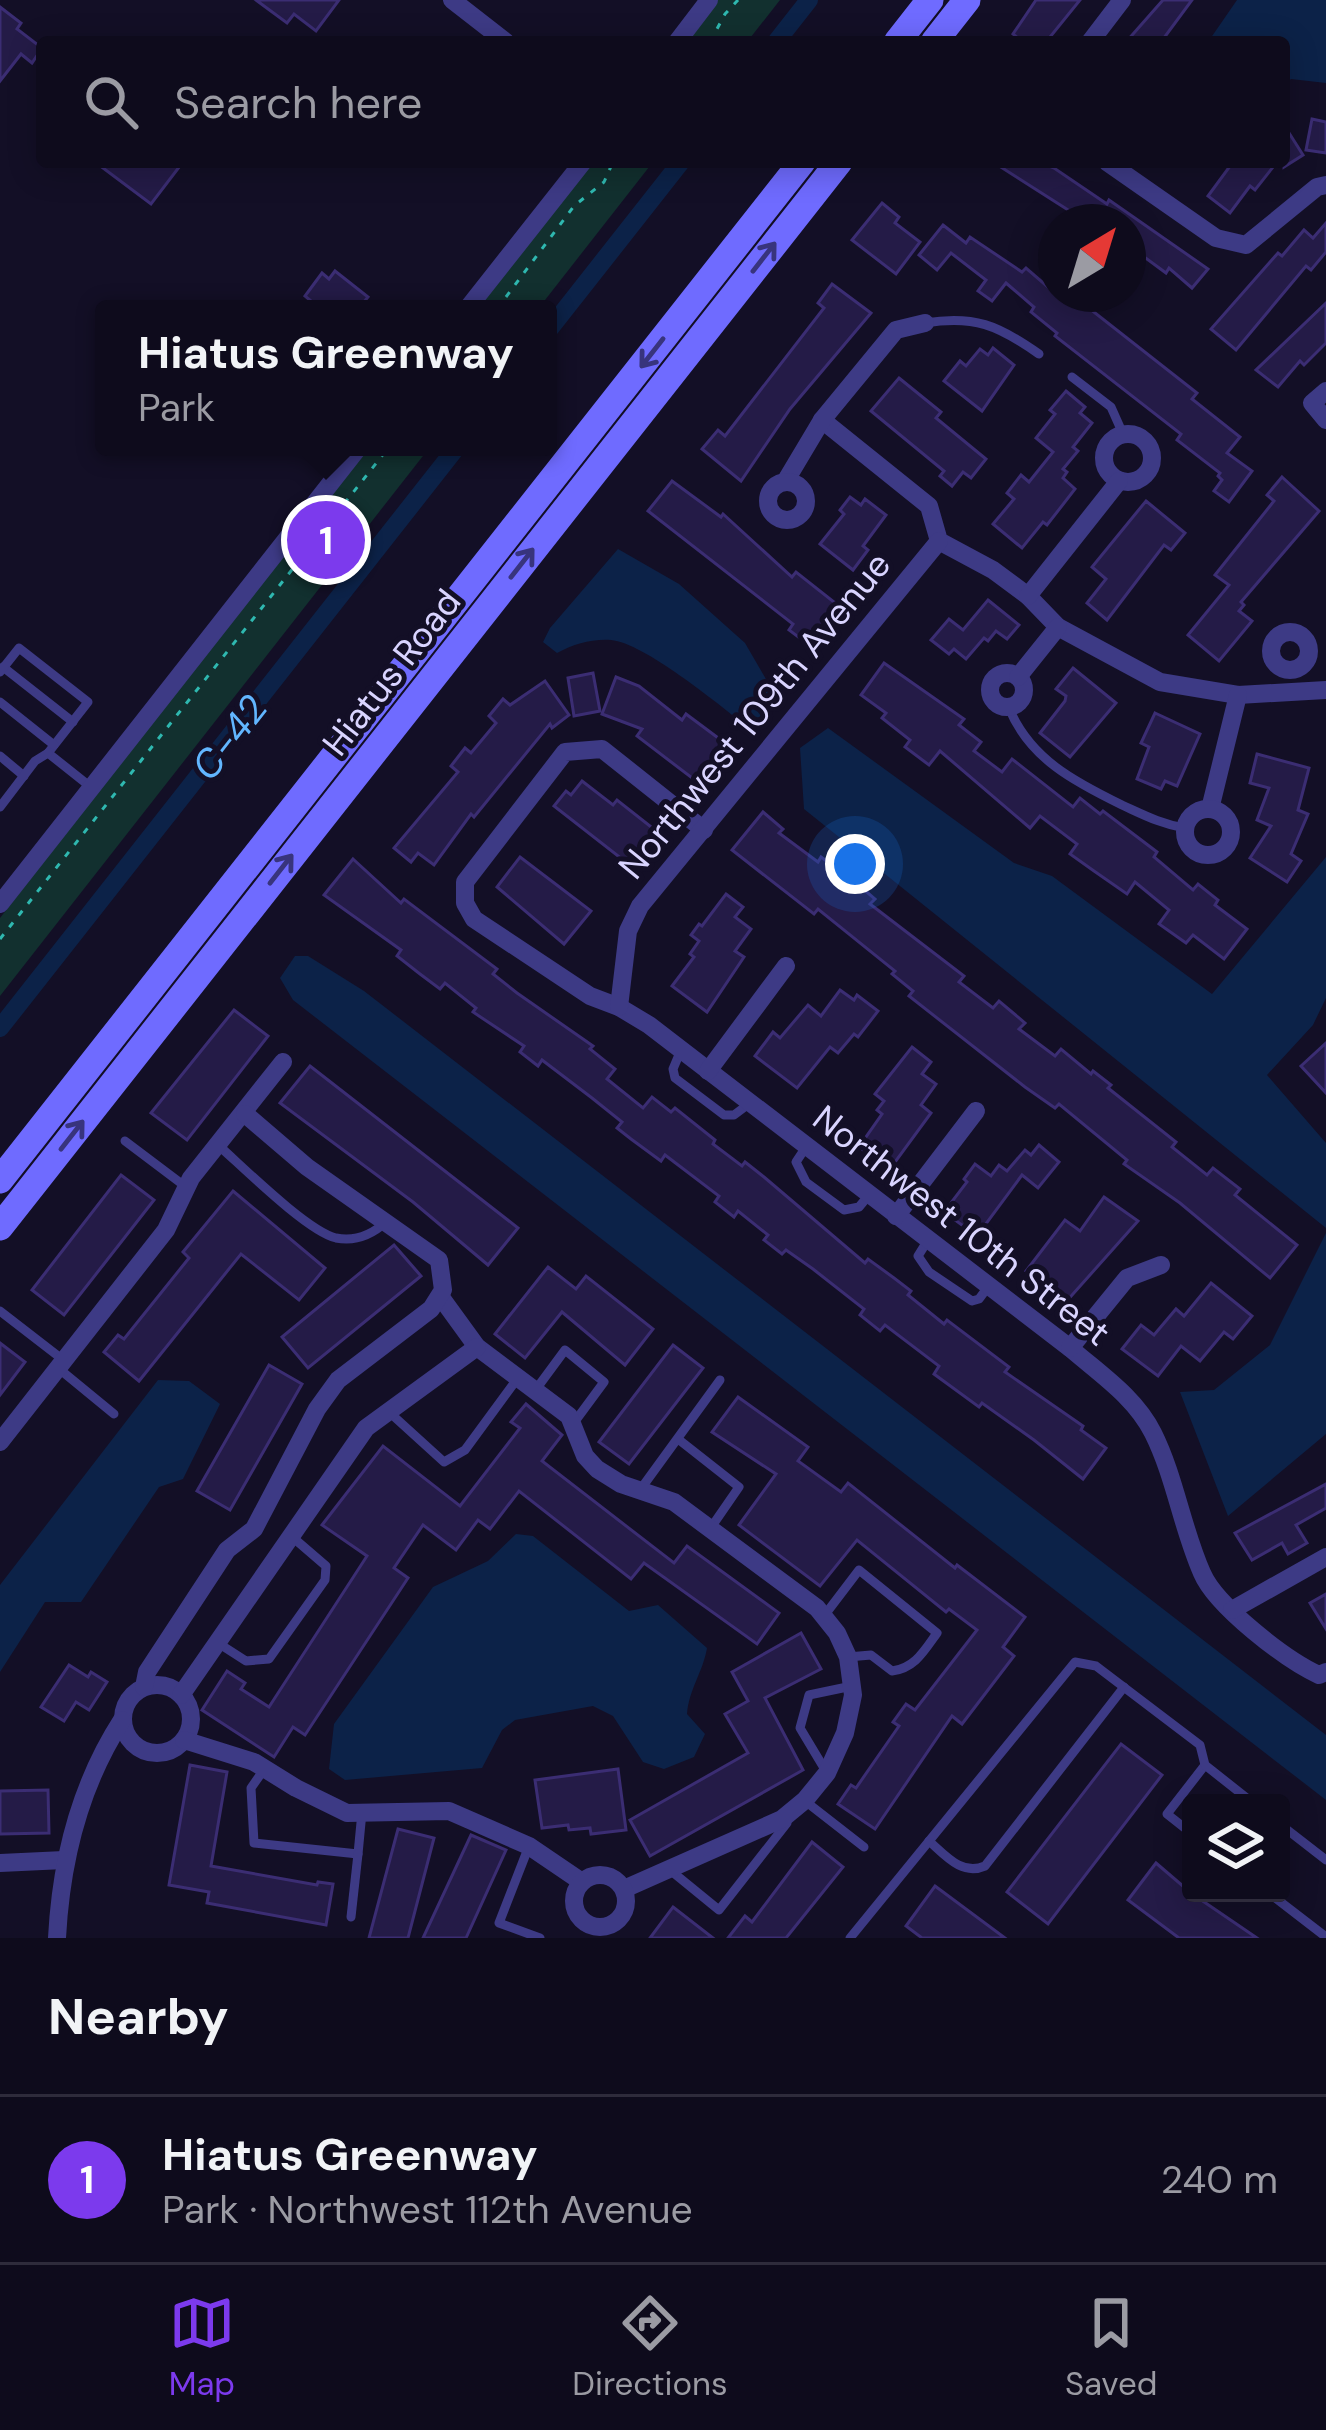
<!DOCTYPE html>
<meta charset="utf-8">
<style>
body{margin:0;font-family:"DM Sans",sans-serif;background:#171425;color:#f1f3f6}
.controls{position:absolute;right:36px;bottom:36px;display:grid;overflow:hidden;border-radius:12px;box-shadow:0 6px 30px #0003}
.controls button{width:108px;height:108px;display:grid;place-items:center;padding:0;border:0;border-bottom:3px solid #2e2b3b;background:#0e0b1c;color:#f1f3f6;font:60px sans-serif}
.compass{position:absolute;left:1038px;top:204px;width:108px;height:108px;border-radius:50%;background:#0e0b1c;box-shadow:0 6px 30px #0003;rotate:38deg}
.you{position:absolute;left:855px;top:864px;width:42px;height:42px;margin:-30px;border:9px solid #fff;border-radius:50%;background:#1a73e8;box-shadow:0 0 0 18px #1a73e833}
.badge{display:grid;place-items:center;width:78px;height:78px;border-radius:50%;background:#7c3aed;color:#fff;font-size:39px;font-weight:700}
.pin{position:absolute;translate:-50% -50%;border:6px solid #fff;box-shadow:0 3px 12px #0006}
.popup{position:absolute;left:95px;top:300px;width:462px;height:156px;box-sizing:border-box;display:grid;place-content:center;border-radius:12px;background:#0e0b1c;filter:drop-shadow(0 3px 9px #0005);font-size:39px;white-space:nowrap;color:#9b9ba3}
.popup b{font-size:45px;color:#f1f3f6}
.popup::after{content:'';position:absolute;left:50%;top:100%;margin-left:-24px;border:24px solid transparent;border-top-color:#0e0b1c}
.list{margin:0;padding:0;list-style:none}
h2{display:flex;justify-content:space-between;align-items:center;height:156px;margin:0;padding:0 48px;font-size:51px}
h2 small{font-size:39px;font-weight:400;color:#9b9ba3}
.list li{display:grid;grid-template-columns:78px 1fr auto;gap:36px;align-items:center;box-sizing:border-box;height:168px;padding:0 48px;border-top:3px solid #2e2b3b}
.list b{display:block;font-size:45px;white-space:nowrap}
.list p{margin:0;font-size:39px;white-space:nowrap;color:#9b9ba3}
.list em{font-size:39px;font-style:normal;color:#9b9ba3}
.icon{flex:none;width:66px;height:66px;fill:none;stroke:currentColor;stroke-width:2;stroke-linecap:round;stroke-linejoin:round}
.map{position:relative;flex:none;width:1326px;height:1938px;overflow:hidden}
.search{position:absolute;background:#0e0b1c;box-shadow:0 6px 30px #0003;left:36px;right:36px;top:36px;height:132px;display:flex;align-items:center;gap:30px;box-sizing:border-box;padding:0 42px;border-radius:12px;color:#9b9ba3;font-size:45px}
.sheet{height:324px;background:#0e0b1c}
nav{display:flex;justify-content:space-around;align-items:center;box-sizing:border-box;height:168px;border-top:3px solid #2e2b3b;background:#0e0b1c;font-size:33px;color:#9b9ba3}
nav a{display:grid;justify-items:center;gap:6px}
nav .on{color:#7c3aed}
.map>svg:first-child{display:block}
</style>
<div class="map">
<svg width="1326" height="1938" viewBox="0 0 1326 1938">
<rect width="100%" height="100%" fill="#130f26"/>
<g fill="#12302f">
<polygon points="717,0 780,0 747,42 684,42"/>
<polygon points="590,162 653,162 538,309 475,309"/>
<polygon points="367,447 430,447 0,996 0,918"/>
</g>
<g fill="#0c2248">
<polygon points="1237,0 1326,0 1326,83 1291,79 1284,85 1284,42 1208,42"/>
<path d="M618,549L679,584L745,643L774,693L766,713L745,725C717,703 644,643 611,640C590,639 575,644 557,653L543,642L550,628Z"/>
<polygon points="828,728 1014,863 1052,876 1212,994 1326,857 1326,998 1313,1025 1267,1075 1326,1143 1326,1228 804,809 800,748"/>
<polygon points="295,956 308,956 364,991 1326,1735 1326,1800 293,1000 280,978"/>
<polygon points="1326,1233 1326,1434 1228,1516 1180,1392 1214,1390 1270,1345"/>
<polygon points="158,1380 189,1381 220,1404 183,1479 159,1487 81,1602 45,1602 0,1672 0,1585"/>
<path d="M516,1534L533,1536L629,1611L658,1605L707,1648C703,1672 689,1689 687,1714L705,1734L694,1757L664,1769L643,1762L613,1716L593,1706L515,1720L502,1730L482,1768L345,1780L329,1769L334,1724L433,1587L488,1561Z"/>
</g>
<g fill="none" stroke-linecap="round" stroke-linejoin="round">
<g stroke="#0c2248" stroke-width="18">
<polyline points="776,42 809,0"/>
<polyline points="548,331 681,162"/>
<polyline points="0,1028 457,447"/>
</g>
</g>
<g fill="#241b47" stroke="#3b2d73" stroke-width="3">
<polygon points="256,0 339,0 316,31 294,14 287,23"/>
<polygon points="1036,0 1080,0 1046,42 1023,42 1013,34"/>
<polygon points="1163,0 1192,0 1161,42 1126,42"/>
<polygon points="0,7 21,23 17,29 42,48 32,63 21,54 0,81"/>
<polygon points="1312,119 1326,122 1326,153 1306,150"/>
<polygon points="1284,125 1303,155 1284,167"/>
<polygon points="95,162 183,162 151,204"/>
<polygon points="993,162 1040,162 1054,168 1107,204 1109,200 1208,269 1192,288 1169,268 1166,273 1128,245 1128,222 1087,222"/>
<polygon points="1233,162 1277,162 1255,190 1250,186 1230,213 1208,196"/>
<polygon points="882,203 899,217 895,223 920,242 896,274 852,240"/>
<polygon points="1326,223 1326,252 1311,270 1306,266 1236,350 1211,329 1278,253 1282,256 1304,230 1313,238"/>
<polygon points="943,225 966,243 970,237 1022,272 1026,268 1056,294 1071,294 1197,393 1192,399 1240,437 1227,453 1252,471 1229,502 1214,491 1222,480 1218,476 1220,473 1177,440 1181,434 1055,336 1057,333 1031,312 1034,307 1006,283 992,301 978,291 986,280 951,253 937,270 919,255"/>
<polygon points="335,271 368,297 358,309 305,309 311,301 305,296 322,273 329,279"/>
<polygon points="832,284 871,313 790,409 741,481 702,449 718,430 725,436 824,308 818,303"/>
<polygon points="1326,303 1326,343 1304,365 1300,361 1278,387 1256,370"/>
<polygon points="993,348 1014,365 982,411 944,381 960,361 966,366 980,349 988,355"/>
<polygon points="899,378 941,412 936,418 986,459 971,478 963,472 952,486 940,476 944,471 871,411"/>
<polygon points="1066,391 1085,407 1080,413 1092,423 1073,447 1078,451 1063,469 1067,472 1063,478 1075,489 1047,525 1043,522 1022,548 993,524 1014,499 1007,493 1021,475 1029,482 1053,452 1036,438 1055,414 1050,410"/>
<polygon points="1282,477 1319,511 1241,602 1244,605 1239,611 1252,621 1219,661 1188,635 1229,585 1215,575 1274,501 1267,495"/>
<polygon points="672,481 721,517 723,514 792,577 796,572 839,606 809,645 789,630 793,624 648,511"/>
<polygon points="850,497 861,505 865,499 886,515 863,546 868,550 853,570 820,544 844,514 840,510"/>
<polygon points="1146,501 1185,533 1171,550 1164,545 1107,620 1087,603 1106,579 1092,567"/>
<polygon points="988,600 1019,625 1007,639 996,631 988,641 984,638 966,659 954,649 949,654 931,640 949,619 963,630"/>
<polygon points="884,663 964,719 959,725 981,742 974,751 1002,772 1012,759 1073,807 1080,798 1100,814 1103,811 1157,852 1154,857 1193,890 1198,884 1218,900 1215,905 1247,929 1224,959 1193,935 1186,943 1159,924 1169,910 1135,882 1127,894 1094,871 1070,854 1077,844 1040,816 1030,828 940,751 929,765 905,747 910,740 882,718 886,713 861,695"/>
<polygon points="1073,668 1116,703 1070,757 1040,733 1065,701 1066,696 1056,689"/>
<polygon points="593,673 600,711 574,716 568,678"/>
<polygon points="616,677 639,686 682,720 686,714 729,746 700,784 637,736 642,729 602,714"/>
<polygon points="545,681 569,715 552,728 550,724 474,817 471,814 434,865 418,853 411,862 394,848 458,772 451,766 465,748 471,753 496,723 489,716 503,699 510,705"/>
<polygon points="1155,713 1200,734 1177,786 1165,781 1161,789 1137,779 1149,747 1141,743"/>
<polygon points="1257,754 1309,768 1298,810 1308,814 1291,854 1301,861 1287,882 1250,858 1271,826 1257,820 1269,788 1250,783"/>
<polygon points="582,781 613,805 617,800 655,830 627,863 554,806 566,791 571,795"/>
<polygon points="763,812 783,829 779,833 818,862 821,857 854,881 875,899 870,904 964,976 959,982 993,1008 999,1001 1025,1023 1019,1029 1055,1056 1061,1049 1091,1074 1093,1071 1111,1085 1108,1088 1176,1142 1172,1147 1207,1175 1213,1168 1240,1189 1235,1195 1297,1245 1270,1278 1180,1203 1124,1164 1127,1160 1059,1104 1055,1108 1025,1087 909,996 913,991 892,974 895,971 818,909 814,914 732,850"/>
<polygon points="520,857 591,911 564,944 497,887"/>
<polygon points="353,859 401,903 404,899 497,969 493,974 517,993 593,1046 590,1049 615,1069 607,1079 643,1108 652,1097 671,1112 675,1108 715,1140 713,1144 742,1166 745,1162 764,1177 865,1263 868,1259 894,1278 911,1291 908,1295 944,1324 947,1320 1009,1367 1005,1372 1083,1426 1081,1430 1106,1448 1083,1479 1034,1440 982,1403 979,1407 934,1374 939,1366 885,1325 880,1331 860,1315 864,1309 813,1269 786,1250 782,1254 764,1240 768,1235 738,1211 734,1217 715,1202 719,1196 665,1155 661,1161 631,1139 617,1128 622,1122 592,1098 542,1060 538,1066 520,1052 524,1046 473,1012 476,1008 445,983 440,989 420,974 397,956 401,950 324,895"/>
<polygon points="726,894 743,907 735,917 751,929 735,951 744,957 707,1012 672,986 694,957 690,954 699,941 691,935 699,924 702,926"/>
<polygon points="840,990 854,1000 857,995 878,1011 858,1037 854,1034 838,1053 830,1047 797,1088 755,1056 773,1032 780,1038 808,1005 821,1016"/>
<polygon points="234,1010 268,1036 187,1140 151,1113"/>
<polygon points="1326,1043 1326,1093 1301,1066"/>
<polygon points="912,1047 931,1062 922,1074 936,1084 921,1105 931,1113 890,1169 859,1147 882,1114 877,1110 884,1101 875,1094"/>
<polygon points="310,1066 518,1228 488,1265 413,1202 280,1103"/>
<polygon points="1039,1145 1059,1162 1038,1188 1022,1175 977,1236 944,1212 967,1182 964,1179 975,1164 991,1176 999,1165 1007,1171 1025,1150 1031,1155"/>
<polygon points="121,1175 154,1200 64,1315 32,1290"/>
<polygon points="233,1191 325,1268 299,1300 241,1254 139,1381 104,1352 118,1335 124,1339 189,1258 183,1252"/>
<polygon points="1104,1197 1138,1221 1065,1303 1026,1271 1065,1220 1080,1231"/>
<polygon points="394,1245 421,1276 308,1368 282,1337"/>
<polygon points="548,1267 576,1289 586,1276 653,1329 625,1365 562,1312 525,1358 495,1334"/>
<polygon points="1211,1283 1252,1316 1233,1339 1224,1332 1200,1361 1181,1346 1158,1376 1122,1349 1141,1325 1154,1335 1176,1309 1184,1316"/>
<polygon points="0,1343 25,1362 0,1395"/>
<polygon points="673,1345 703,1368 629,1464 599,1442"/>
<polygon points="269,1365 302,1384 230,1510 197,1491"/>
<polygon points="738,1397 808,1447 798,1461 841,1492 848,1483 955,1568 957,1565 1025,1617 1003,1647 1014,1656 962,1724 952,1716 875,1829 838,1804 851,1785 856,1788 899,1726 893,1722 906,1704 915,1710 977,1630 949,1609 946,1612 857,1540 820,1586 739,1525 776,1474 712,1432"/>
<polygon points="526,1404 562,1435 542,1461 674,1563 687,1546 779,1613 757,1644 644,1563 631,1579 519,1491 490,1529 478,1520 456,1550 423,1525 394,1568 408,1578 305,1735 293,1727 274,1757 202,1710 227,1671 245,1683 241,1689 269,1707 367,1556 322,1525 383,1446 460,1506 520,1428 511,1422"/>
<polygon points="1326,1484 1326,1508 1296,1525 1307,1543 1288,1554 1282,1543 1252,1560 1235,1533"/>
<polygon points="1326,1594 1326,1629 1310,1603"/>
<polygon points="801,1633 821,1669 765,1698 803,1770 650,1856 630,1820 748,1753 725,1714 748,1701 732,1672"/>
<polygon points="69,1665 88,1677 91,1672 107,1682 89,1710 76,1702 64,1721 41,1707"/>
<polygon points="1121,1744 1162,1775 1048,1924 1007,1892"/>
<polygon points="190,1765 227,1772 211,1866 317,1885 318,1882 333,1884 326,1925 207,1903 209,1892 169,1885"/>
<polygon points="618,1769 626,1830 591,1834 590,1828 569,1830 568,1825 542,1828 535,1780"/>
<polygon points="48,1790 49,1833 0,1834 0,1791"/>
<polygon points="398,1829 434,1838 408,1938 369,1938"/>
<polygon points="471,1835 506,1850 466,1938 423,1938"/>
<polygon points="812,1842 843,1867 786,1938 728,1938 745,1916 752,1922"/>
<polygon points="1156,1863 1191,1893 1257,1938 1179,1938 1128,1900"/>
<polygon points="935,1886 1005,1938 922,1938 906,1926"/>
<polygon points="673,1907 713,1938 650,1938"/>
</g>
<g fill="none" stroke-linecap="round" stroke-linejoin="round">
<g stroke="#2fb8b0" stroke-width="3" stroke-dasharray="6 9" stroke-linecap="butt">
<polyline points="710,42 725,14 738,0"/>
<polyline points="497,309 574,206 604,182 613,162"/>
<polyline points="0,939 389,447"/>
</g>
<g stroke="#3d3a85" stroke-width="9">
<path d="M925,323C974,315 998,325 1039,354"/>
<polyline points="1072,377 1111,407 1123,434"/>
<polyline points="3,667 73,722"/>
<polyline points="0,672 19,648 88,702 48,753 92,788"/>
<polyline points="0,702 54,745"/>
<path d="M1009,708C1030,759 1075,782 1122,805C1144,815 1161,824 1185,828"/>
<polyline points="0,756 24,776"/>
<polyline points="0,807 35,761 48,753"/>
<polyline points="681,1050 673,1069 675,1078 724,1115 734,1115 750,1103"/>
<polyline points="125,1141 186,1187"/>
<path d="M218,1145C243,1167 307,1231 336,1238C356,1242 373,1234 387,1221"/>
<polyline points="806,1147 796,1162 806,1182 844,1210 859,1207 869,1195"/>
<polyline points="928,1240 918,1256 929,1272 972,1301 979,1299 988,1287"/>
<polyline points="0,1311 62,1359"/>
<polyline points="58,1368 114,1414"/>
<polyline points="534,1392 565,1350 604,1382 573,1424"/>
<polyline points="389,1412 444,1462 465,1450 517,1379"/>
<polyline points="678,1439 739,1487 710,1529"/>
<polyline points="640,1490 720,1380"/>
<path d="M824,1616L859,1570L937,1633C924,1651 915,1668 892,1671L871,1655L848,1657"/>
<polyline points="218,1643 246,1661 269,1659 325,1580 326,1566 290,1535"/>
<polyline points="265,1768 251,1788 254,1843 358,1854 362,1812"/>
<polyline points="827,1773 800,1728 809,1695 852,1686"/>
<polyline points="805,1801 864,1847"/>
<polyline points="1281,1825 1326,1860"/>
<polyline points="1191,1833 1167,1814 1205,1765"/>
<path d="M929,1841C946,1856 962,1876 985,1866L1124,1687"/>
<polyline points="529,1846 499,1923 540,1938"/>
<polyline points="670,1870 719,1910 787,1823"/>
<polyline points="1269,1893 1326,1937"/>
<polyline points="351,1917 358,1854"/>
<polyline points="850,1938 1075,1662 1096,1666 1200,1745 1205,1765 1253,1803"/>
</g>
<g stroke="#3d3a85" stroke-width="18">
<polyline points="452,0 506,42"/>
<polyline points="677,42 709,0"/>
<polyline points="1090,42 1122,0"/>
<polyline points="1107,162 1216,238 1246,245 1317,187 1326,185"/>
<polyline points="467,309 583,162"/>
<polyline points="1326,391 1312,403 1326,420"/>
<polyline points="822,420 929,506 939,541 993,570 1028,596 1058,627 1160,682 1238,695 1326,690"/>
<circle cx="1128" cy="458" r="24"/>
<polyline points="785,482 822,420 896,330 925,323"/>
<circle cx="787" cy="501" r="19"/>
<polyline points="1028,596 1119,481"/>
<circle cx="1290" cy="651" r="19"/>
<circle cx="1007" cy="690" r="17"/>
<polyline points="1018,677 1058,627"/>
<polyline points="1210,809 1238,695"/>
<circle cx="1208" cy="832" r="23"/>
<path d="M704,830L602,749L565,752L465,882V903L474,919L590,996L619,1007L649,1025L1070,1348C1100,1374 1135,1397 1153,1433C1175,1477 1182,1528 1202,1573C1216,1606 1286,1660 1319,1675L1326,1672"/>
<polyline points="0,904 359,447"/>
<polyline points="619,1007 628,931 640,906 939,541"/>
<polyline points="708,1071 786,966"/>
<polyline points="896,1216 976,1111"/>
<polyline points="440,1296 477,1347 569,1416 585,1456 597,1469 621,1484 674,1502 817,1608 837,1633 848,1657 853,1695 845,1733 827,1773 805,1800 782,1819 624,1889"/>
<polyline points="1070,1348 1127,1278 1161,1265"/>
<polyline points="0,1442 166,1230 191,1178 283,1062"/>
<polyline points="1232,1610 1326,1557"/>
<circle cx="157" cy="1719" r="34"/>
<polyline points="144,1687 147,1672 227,1550 254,1529 317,1409 338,1380 431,1309 443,1290 439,1260 307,1167 245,1114"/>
<polyline points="181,1695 366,1428 477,1347"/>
<polyline points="184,1740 254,1762 296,1788 347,1813 449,1811 529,1846 582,1882"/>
<polyline points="0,1863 64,1860"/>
<circle cx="600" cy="1901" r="26"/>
<path d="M57,1938C61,1861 80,1785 122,1720"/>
</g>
<g stroke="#6f6bff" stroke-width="27">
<polyline points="897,42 930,0"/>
<polyline points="934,42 967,0"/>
<polyline points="0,1180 802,162"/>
<polyline points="0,1227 839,162"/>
</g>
</g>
<defs><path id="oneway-shaft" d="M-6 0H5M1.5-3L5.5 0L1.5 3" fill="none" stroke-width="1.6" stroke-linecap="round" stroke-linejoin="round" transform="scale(3)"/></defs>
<g stroke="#38347d">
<use href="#oneway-shaft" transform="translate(764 257) rotate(-52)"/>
<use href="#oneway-shaft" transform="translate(652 353) rotate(128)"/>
<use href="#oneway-shaft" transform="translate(522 563) rotate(-52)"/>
<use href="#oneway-shaft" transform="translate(281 869) rotate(-52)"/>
<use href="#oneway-shaft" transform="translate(72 1135) rotate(-52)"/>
</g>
<g text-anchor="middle" stroke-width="10" stroke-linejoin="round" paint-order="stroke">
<g font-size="36" fill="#d9d4ff" stroke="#130f26">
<text transform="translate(391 672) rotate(-52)" y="13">Hiatus Road</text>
<text transform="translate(754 715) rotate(-51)" y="13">Northwest 109th Avenue</text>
<text transform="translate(962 1225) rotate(38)" y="13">Northwest 10th Street</text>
</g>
<g font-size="39" font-style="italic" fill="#62b6ff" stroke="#130f26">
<text transform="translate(229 737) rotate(-52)" y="14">C-42</text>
</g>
</g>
</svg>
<div class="controls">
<button><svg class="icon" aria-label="layers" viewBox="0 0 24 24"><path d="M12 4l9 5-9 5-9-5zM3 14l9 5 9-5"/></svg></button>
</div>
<svg class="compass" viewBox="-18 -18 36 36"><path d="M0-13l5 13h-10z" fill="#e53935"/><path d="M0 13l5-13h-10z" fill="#9b9ba3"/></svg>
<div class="you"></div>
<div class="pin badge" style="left:326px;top:540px">1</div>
<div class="popup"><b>Hiatus Greenway</b>Park</div>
<div class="search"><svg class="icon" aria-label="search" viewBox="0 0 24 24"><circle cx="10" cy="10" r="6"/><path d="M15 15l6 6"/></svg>Search here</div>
</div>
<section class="sheet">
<h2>Nearby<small></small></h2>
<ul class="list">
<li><span class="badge">1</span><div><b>Hiatus Greenway</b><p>Park · Northwest 112th Avenue</p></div><em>240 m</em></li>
</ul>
</section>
<nav>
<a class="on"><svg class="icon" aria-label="map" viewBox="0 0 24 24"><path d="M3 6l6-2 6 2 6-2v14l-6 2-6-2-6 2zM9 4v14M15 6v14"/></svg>Map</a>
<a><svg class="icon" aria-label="directions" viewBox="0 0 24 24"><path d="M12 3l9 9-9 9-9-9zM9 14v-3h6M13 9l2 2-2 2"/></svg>Directions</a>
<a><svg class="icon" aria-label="saved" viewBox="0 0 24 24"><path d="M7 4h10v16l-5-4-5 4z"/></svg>Saved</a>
</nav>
